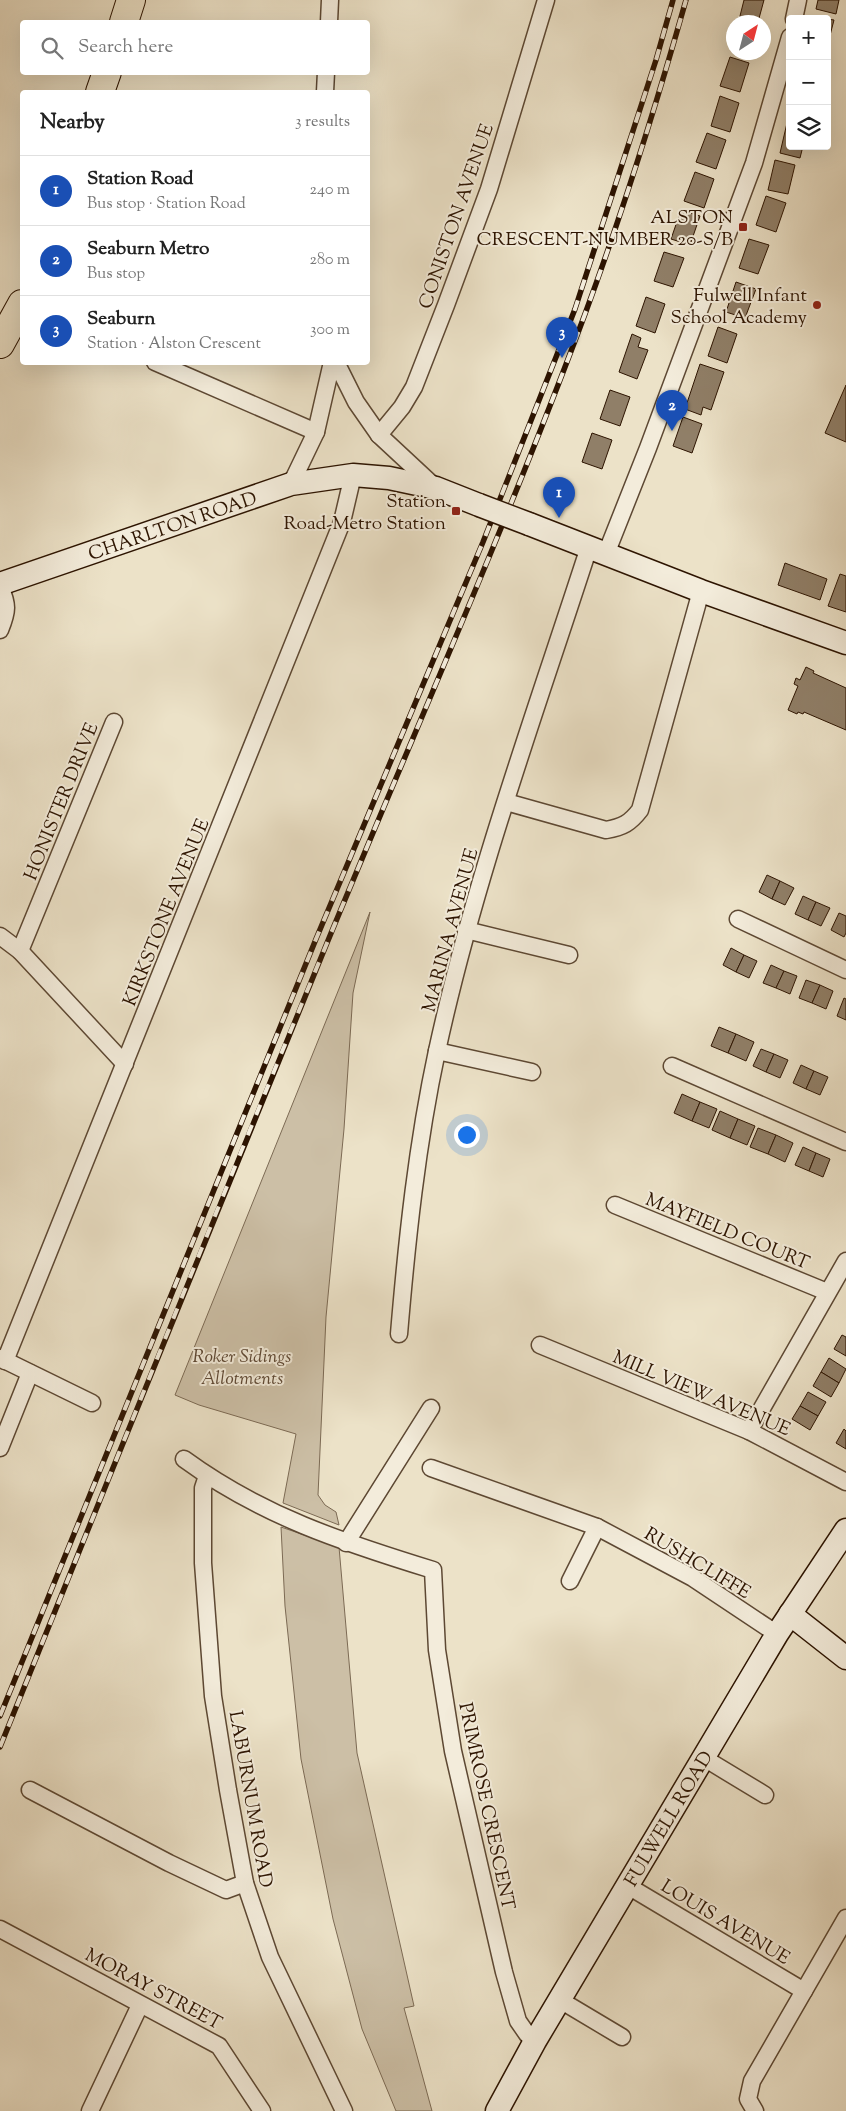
<!DOCTYPE html>
<meta charset="utf-8">
<style>
body{margin:0;font-family:"Sorts Mill Goudy",serif;background:#f2f2f2;color:#222}
.controls{position:absolute;right:15px;top:15px;display:grid;overflow:hidden;border-radius:5px;box-shadow:0 5px 20px #0002}
.controls button{width:45px;height:45px;display:grid;place-items:center;padding:0;border:0;border-bottom:1px solid #e0e0e0;background:#fff;color:#222;font:25px sans-serif}
.compass{position:absolute;left:726px;top:15px;width:45px;height:45px;border-radius:50%;background:#fff;box-shadow:0 5px 20px #0002;rotate:36deg}
.you{position:absolute;left:466px;top:1134px;width:18px;height:18px;margin:-12px;border:4px solid #fff;border-radius:50%;background:#1a73e8;box-shadow:0 0 0 8px #1a73e833}
.badge{display:grid;place-items:center;width:32px;height:32px;border-radius:50%;background:#0b8043;color:#fff;font-size:16px;font-weight:700}
.pin{position:absolute;translate:-50% -41px;filter:drop-shadow(0 1px 2px #0008)}
.pin::after{content:'';position:absolute;top:26px;width:18px;height:15px;background:inherit;clip-path:polygon(0 0,100% 0,50% 100%)}
.list{margin:0;padding:0;list-style:none}
h2{display:flex;justify-content:space-between;align-items:center;height:65px;margin:0;padding:0 20px;font-size:21px}
h2 small{font-size:16px;font-weight:400;color:#767676}
.list li{display:grid;grid-template-columns:32px 1fr auto;gap:15px;align-items:center;box-sizing:border-box;height:70px;padding:0 20px;border-top:1px solid #e0e0e0}
.list b{display:block;font-size:19px;white-space:nowrap}
.list p{margin:0;font-size:16px;white-space:nowrap;color:#767676}
.list em{font-size:16px;font-style:normal;color:#767676}
.icon{flex:none;width:28px;height:28px;fill:none;stroke:currentColor;stroke-width:2;stroke-linecap:round;stroke-linejoin:round}
.map{position:relative;flex:none;width:846px;height:2111px;overflow:hidden}
.search{position:absolute;background:#fff;box-shadow:0 5px 20px #0002;left:20px;top:20px;width:350px;height:55px;display:flex;align-items:center;gap:12px;box-sizing:border-box;padding:0 18px;border-radius:5px;color:#767676;font-size:19px}
.panel{position:absolute;background:#fff;box-shadow:0 5px 20px #0002;left:20px;top:90px;width:350px;height:275px;border-radius:5px}
.map>svg:first-child{display:block}
</style>
<div class="map">
<svg width="846" height="2111" viewBox="0 0 846 2111">
<rect width="100%" height="100%" fill="#ece2c8"/>
<filter id="stains"><feTurbulence type="fractalNoise" baseFrequency=".004" numOctaves="4"/><feColorMatrix values="0 0 0 0 .2 0 0 0 0 .09 0 0 0 0 .02 0 0 0 .5 -.17"/></filter>
<radialGradient id="worn" r=".72"><stop offset=".6" stop-color="#630" stop-opacity="0"/><stop offset="1" stop-color="#630" stop-opacity=".3"/></radialGradient>
<g fill="#ccbfa6" stroke="#7c6a54">
<polygon points="370,912 353,993 344,1129 326,1317 318,1495 325,1505 336,1512 339,1525 283,1503 296,1434 199,1405 175,1395"/>
<polygon points="281,1527 339,1547 357,1753 414,2006 404,2008 432,2111 396,2111 362,2029 333,1919 301,1759 285,1606"/>
</g>
<g fill="#907f68" stroke="#2d1401">
<polygon points="744,0 764,0 758,22 739,20"/>
<polygon points="818,0 839,0 836,14 816,9"/>
<polygon points="827,19 834,20 827,47"/>
<polygon points="735,52 750,52 749,57"/>
<polygon points="730,57 749,63 740,92 720,86"/>
<polygon points="720,96 739,103 730,132 711,126"/>
<polygon points="787,123 790,124 790,146 803,146 800,158 780,153"/>
<polygon points="707,133 726,140 716,169 696,162"/>
<polygon points="775,160 795,165 788,194 768,190"/>
<polygon points="695,172 714,179 704,208 684,201"/>
<polygon points="766,196 786,203 776,232 756,225"/>
<polygon points="681,210 700,216 690,245 671,239"/>
<polygon points="749,239 769,245 758,274 739,268"/>
<polygon points="664,252 684,258 673,287 654,281"/>
<polygon points="736,282 756,289 745,318 726,312"/>
<polygon points="646,297 665,304 655,333 636,326"/>
<polygon points="718,327 737,334 727,363 708,356"/>
<polygon points="632,334 641,338 638,347 648,350 637,379 619,372"/>
<polygon points="700,364 724,372 711,410 703,407 701,415 685,409"/>
<polygon points="846,385 846,442 825,433"/>
<polygon points="610,390 630,397 620,426 600,419"/>
<polygon points="683,417 702,424 692,453 673,446"/>
<polygon points="592,433 612,440 602,469 582,462"/>
<polygon points="785,563 827,579 820,600 778,585"/>
<polygon points="840,574 846,576 846,612 828,606"/>
<polygon points="806,667 814,671 813,673 846,688 846,730 804,712 803,714 798,712 797,714 788,710 798,686 794,684 796,678 800,680"/>
<polygon points="767,875 780,881 772,899 759,892"/>
<polygon points="780,881 794,888 785,905 772,899"/>
<polygon points="803,896 816,902 808,920 795,914"/>
<polygon points="816,902 830,908 821,926 808,920"/>
<polygon points="839,913 846,916 846,933 844,937 831,930"/>
<polygon points="731,948 744,955 736,972 723,965"/>
<polygon points="744,955 757,961 749,978 736,972"/>
<polygon points="771,965 784,971 776,988 763,983"/>
<polygon points="784,971 797,976 790,994 776,988"/>
<polygon points="806,980 820,985 812,1003 799,998"/>
<polygon points="820,985 833,991 826,1009 812,1003"/>
<polygon points="844,998 846,999 846,1020 837,1016"/>
<polygon points="719,1027 736,1034 728,1053 711,1046"/>
<polygon points="736,1034 754,1042 746,1061 728,1053"/>
<polygon points="761,1049 774,1054 766,1072 753,1066"/>
<polygon points="774,1054 788,1060 780,1078 766,1072"/>
<polygon points="801,1065 814,1071 806,1089 793,1083"/>
<polygon points="814,1071 828,1077 820,1095 806,1089"/>
<polygon points="682,1094 700,1102 692,1121 674,1113"/>
<polygon points="700,1102 717,1109 709,1128 692,1121"/>
<polygon points="720,1111 738,1119 730,1138 712,1130"/>
<polygon points="738,1119 755,1126 747,1145 730,1138"/>
<polygon points="758,1128 776,1135 768,1154 750,1147"/>
<polygon points="776,1135 793,1143 785,1162 768,1154"/>
<polygon points="803,1147 816,1153 809,1171 795,1165"/>
<polygon points="816,1153 830,1159 823,1177 809,1171"/>
<polygon points="842,1335 846,1337 846,1356 834,1349"/>
<polygon points="829,1358 846,1369 839,1383 821,1372"/>
<polygon points="821,1372 839,1383 831,1397 813,1386"/>
<polygon points="808,1392 826,1402 818,1416 800,1406"/>
<polygon points="800,1406 818,1416 810,1430 792,1419"/>
<polygon points="844,1429 846,1431 846,1449 836,1443"/>
</g>
<g fill="none" stroke-linecap="round" stroke-linejoin="round">
<defs>
<g id="street">
<polyline points="794,19 798,0"/>
<polyline points="329,22 330,0"/>
<polyline points="325,92 326,72"/>
<polyline points="155,362 316,432"/>
<polyline points="336,362 356,402 379,435 436,488"/>
<polyline points="379,435 402,407 414,387 446,305 489,189 546,0"/>
<polyline points="291,484 316,432 332,362"/>
<polyline points="606,554 648,448 754,163 790,37"/>
<path d="M0,586C8,605 8,610 0,630"/>
<path d="M506,802L606,830C623,827 630,823 640,810L701,591"/>
<polyline points="738,919 846,970"/>
<polyline points="466,930 569,955"/>
<polyline points="0,936 20,951 125,1064"/>
<polyline points="20,951 114,722"/>
<polyline points="437,1051 532,1072"/>
<polyline points="672,1066 846,1142"/>
<polyline points="615,1205 827,1292"/>
<path d="M399,1334C407,1239 417,1144 437,1051C474,880 535,714 589,547"/>
<polyline points="540,1345 749,1431 846,1482"/>
<polyline points="0,1358 92,1403"/>
<polyline points="5,1361 342,522 353,475"/>
<polyline points="749,1431 846,1261"/>
<polyline points="0,1448 30,1373"/>
<path d="M184,1459C262,1516 342,1542 433,1570L437,1650L453,1751L504,1972L518,2021L527,2034L535,2041"/>
<polyline points="431,1468 597,1527 693,1578 777,1634"/>
<polyline points="207,1476 203,1488 203,1563 213,1696 228,1790 245,1883 270,1957 344,2111"/>
<polyline points="346,1543 431,1408"/>
<polyline points="570,1581 597,1527"/>
<polyline points="704,1758 765,1795"/>
<polyline points="30,1790 169,1863 226,1890 245,1883"/>
<polyline points="628,1886 804,1991"/>
<polyline points="0,1929 219,2046 262,2111"/>
<polyline points="560,2000 622,2037"/>
<polyline points="90,2111 140,2005"/>
<polyline points="755,2111 748,2099 752,2081 846,1918"/>
</g>
<g id="secondary">
<polyline points="529,524 701,591 846,643"/>
<path id="s1" d="M0,584L291,484L353,475L389,478L436,488L479,505"/>
<polyline points="790,1614 846,1658"/>
<path id="s2" d="M497,2111L535,2041L777,1634L846,1530"/>
</g>
<g id="highway">
<polyline points="124,22 131,0"/>
<polyline points="100,92 107,72"/>
<polyline points="0,344 22,304"/>
</g>
</defs>
<use href="#street" stroke="#5d4833" stroke-width="19"/>
<use href="#secondary" stroke="#2d1401" stroke-width="25"/>
<use href="#highway" stroke="#2d1401" stroke-width="30"/>
<use href="#street" stroke="#f3ecdb" stroke-width="16"/>
<use href="#secondary" stroke="#f3ecdb" stroke-width="22"/>
<use href="#highway" stroke="#ece2c8" stroke-width="28"/>
<defs>
<g id="rail">
<polyline points="0,1716 316,939 483,542 575,309 656,60 673,0"/>
<path d="M0,1747C109,1479 216,1210 327,943C413,734 506,527 585,314C623,211 656,106 686,0"/>
</g>
</defs>
<use href="#rail" stroke="#2d1401" stroke-width="5.5"/>
<use href="#rail" stroke="#f3ecdb" stroke-width="4" stroke-dasharray="11" stroke-linecap="butt"/>
<defs>
<polyline id="secondary-bridge" points="479,505 529,524"/>
</defs>
<use href="#secondary-bridge" stroke="#2d1401" stroke-width="25" stroke-linecap="butt"/>
<use href="#secondary-bridge" stroke="#f3ecdb" stroke-width="22"/>
</g>
<g fill="#8f2418" stroke="#f3ecdb" stroke-width="2">
<rect x="738" y="222" width="10" height="10" rx="2.5"/>
<circle cx="817" cy="305" r="5"/>
<rect x="451" y="506" width="10" height="10" rx="2.5"/>
</g>
<g text-anchor="middle" stroke-width="4" stroke-linejoin="round" paint-order="stroke">
<g font-size="19" fill="#2d1401" stroke="#f3ecdb">
<text transform="translate(455 216) rotate(-71)" y="7">CONISTON AVENUE</text>
<text dy="7" stroke="none"><textPath href="#s1" startOffset="182">CHARLTON ROAD</textPath></text>
<text transform="translate(60 801) rotate(-68)" y="7">HONISTER DRIVE</text>
<text transform="translate(165 912) rotate(-68)" y="7">KIRKSTONE AVENUE</text>
<text transform="translate(449 930) rotate(-75)" y="7">MARINA AVENUE</text>
<text transform="translate(728 1230) rotate(22)" y="7">MAYFIELD COURT</text>
<text transform="translate(702 1392) rotate(23)" y="7">MILL VIEW AVENUE</text>
<text transform="translate(698 1562) rotate(31)" y="7">RUSHCLIFFE</text>
<text transform="translate(252 1799) rotate(80)" y="7">LABURNUM ROAD</text>
<text transform="translate(488 1806) rotate(78)" y="7">PRIMROSE CRESCENT</text>
<text dy="7" stroke="none"><textPath href="#s2" startOffset="339">FULWELL ROAD</textPath></text>
<text transform="translate(726 1921) rotate(31)" y="7">LOUIS AVENUE</text>
<text transform="translate(154 1988) rotate(28)" y="7">MORAY STREET</text>
</g>
<g font-size="19" fill="#2d1401" stroke="#f3ecdb" text-anchor="end">
<text x="733" y="223">ALSTON<tspan x="733" dy="22">CRESCENT-NUMBER 20-S/B</tspan></text>
<text x="807" y="301">Fulwell Infant<tspan x="807" dy="22">School Academy</tspan></text>
<text x="446" y="507">Station<tspan x="446" dy="22">Road-Metro Station</tspan></text>
</g>
<g font-size="19" font-style="italic" fill="#5d4733" stroke="#f3ecdb">
<text x="242" y="1362">Roker Sidings<tspan x="242" dy="22">Allotments</tspan></text>
</g>
</g>
<rect width="100%" height="100%" filter="url(#stains)"/>
<rect width="100%" height="100%" fill="url(#worn)"/>
</svg>
<div class="controls">
<button>+</button>
<button>−</button>
<button><svg class="icon" aria-label="layers" viewBox="0 0 24 24"><path d="M12 4l9 5-9 5-9-5zM3 14l9 5 9-5"/></svg></button>
</div>
<svg class="compass" viewBox="-18 -18 36 36"><path d="M0-13l5 13h-10z" fill="#e53935"/><path d="M0 13l5-13h-10z" fill="#767676"/></svg>
<div class="you"></div>
<div class="pin badge" style="left:559px;top:518px;background:#1a4fb4">1</div>
<div class="pin badge" style="left:672px;top:431px;background:#1a4fb4">2</div>
<div class="pin badge" style="left:562px;top:358px;background:#1a4fb4">3</div>
<div class="search"><svg class="icon" aria-label="search" viewBox="0 0 24 24"><circle cx="10" cy="10" r="6"/><path d="M15 15l6 6"/></svg>Search here</div>
<section class="panel">
<h2>Nearby<small>3 results</small></h2>
<ul class="list">
<li><span class="badge" style="background:#1a4fb4">1</span><div><b>Station Road</b><p>Bus stop · Station Road</p></div><em>240 m</em></li>
<li><span class="badge" style="background:#1a4fb4">2</span><div><b>Seaburn Metro</b><p>Bus stop</p></div><em>280 m</em></li>
<li><span class="badge" style="background:#1a4fb4">3</span><div><b>Seaburn</b><p>Station · Alston Crescent</p></div><em>300 m</em></li>
</ul>
</section>
</div>
